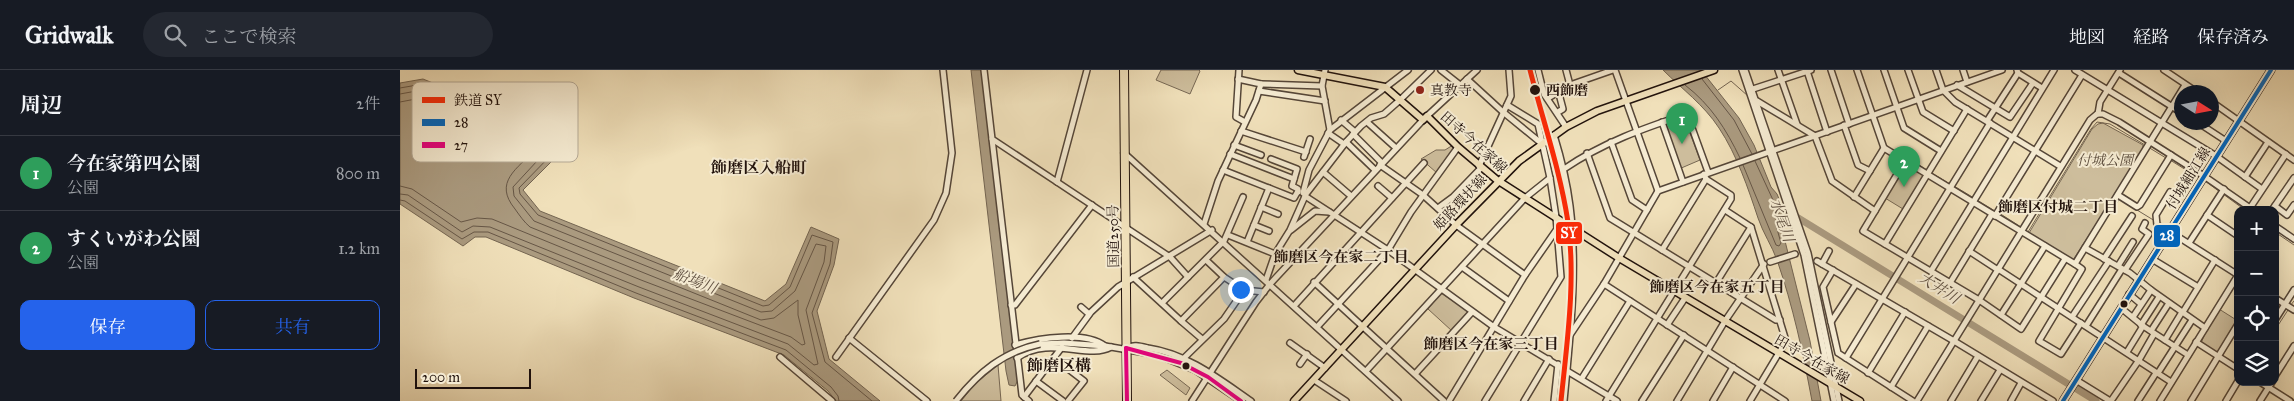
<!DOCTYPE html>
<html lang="ja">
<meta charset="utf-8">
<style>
body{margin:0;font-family:"IM FELL Great Primer","Noto Serif JP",serif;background:#242831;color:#f1f3f6}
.controls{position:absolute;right:15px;bottom:15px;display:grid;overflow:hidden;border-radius:10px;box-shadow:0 5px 20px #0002}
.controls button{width:45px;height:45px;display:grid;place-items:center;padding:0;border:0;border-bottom:1px solid #363941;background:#171b24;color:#f1f3f6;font:25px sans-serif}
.compass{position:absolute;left:1774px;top:15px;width:45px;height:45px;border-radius:50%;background:#171b24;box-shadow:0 5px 20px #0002;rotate:101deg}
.scale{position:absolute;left:15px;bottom:12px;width:116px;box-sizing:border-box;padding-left:5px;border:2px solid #21120c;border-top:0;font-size:14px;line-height:18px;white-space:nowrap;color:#21120c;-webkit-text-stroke:4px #f5ebd2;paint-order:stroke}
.you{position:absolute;left:840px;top:219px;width:18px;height:18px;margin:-12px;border:4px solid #fff;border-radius:50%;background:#1a73e8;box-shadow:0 0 0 8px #1a73e833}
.badge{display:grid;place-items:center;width:32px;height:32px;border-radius:50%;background:#2563eb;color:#fff;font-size:16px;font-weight:700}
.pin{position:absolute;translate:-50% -41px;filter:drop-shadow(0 1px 2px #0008)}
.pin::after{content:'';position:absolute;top:26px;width:18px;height:15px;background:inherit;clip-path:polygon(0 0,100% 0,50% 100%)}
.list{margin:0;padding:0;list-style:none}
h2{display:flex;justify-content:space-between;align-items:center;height:65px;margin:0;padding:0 20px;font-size:21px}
h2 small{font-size:16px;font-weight:400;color:#9ea1a6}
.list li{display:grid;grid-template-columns:32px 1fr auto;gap:15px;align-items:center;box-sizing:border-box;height:75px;padding:0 20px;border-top:1px solid #363941}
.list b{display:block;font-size:19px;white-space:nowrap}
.list p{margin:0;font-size:16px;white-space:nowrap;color:#9ea1a6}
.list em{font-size:16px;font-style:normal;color:#9ea1a6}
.actions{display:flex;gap:10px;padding:15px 20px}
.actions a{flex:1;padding:11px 0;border:1px solid #2563eb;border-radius:10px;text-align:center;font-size:18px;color:#2563eb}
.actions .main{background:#2563eb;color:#fff}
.icon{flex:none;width:28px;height:28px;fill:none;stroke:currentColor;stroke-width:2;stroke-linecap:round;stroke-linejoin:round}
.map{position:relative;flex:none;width:1894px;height:331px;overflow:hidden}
header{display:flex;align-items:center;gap:30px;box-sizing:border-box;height:70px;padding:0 25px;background:#171b24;border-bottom:1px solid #363941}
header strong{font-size:24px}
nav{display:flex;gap:28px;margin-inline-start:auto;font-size:18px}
.search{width:350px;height:45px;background:#242831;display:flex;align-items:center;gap:12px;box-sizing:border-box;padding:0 18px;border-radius:28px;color:#9ea1a6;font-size:19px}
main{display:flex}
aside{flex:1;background:#171b24}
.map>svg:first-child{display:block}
</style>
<header>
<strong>Gridwalk</strong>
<div class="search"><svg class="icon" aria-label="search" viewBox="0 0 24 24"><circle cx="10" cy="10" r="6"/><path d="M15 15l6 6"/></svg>ここで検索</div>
<nav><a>地図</a><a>経路</a><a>保存済み</a></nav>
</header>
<main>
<aside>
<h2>周辺<small>2件</small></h2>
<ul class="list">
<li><span class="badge" style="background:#2e9e5b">1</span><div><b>今在家第四公園</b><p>公園</p></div><em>800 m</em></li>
<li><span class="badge" style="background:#2e9e5b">2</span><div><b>すくいがわ公園</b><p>公園</p></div><em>1.2 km</em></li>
</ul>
<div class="actions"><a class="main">保存</a><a>共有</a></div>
</aside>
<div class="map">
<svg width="1894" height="331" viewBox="0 0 1894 331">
<rect width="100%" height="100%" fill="#f0e0ba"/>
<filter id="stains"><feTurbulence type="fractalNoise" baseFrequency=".004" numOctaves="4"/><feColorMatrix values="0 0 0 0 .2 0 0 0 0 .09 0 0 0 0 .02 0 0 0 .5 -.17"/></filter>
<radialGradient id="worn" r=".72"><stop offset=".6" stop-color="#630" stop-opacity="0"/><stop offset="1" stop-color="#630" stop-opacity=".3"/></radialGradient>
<g fill="#cdbd9c" stroke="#776854">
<polygon points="761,0 799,0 800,1 790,24 756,10"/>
<polygon points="1284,47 1300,90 1279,99 1265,54"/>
<polygon points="1703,53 1743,75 1743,81 1673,190 1629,163 1692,59 1698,54"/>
<polygon points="1053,75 1055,77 1037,103 1021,89 1036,80 1045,80"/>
<polygon points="1505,95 1508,95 1523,104 1524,107 1503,139 1485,128"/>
<polygon points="1041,223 1068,241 1069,243 1052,261 1028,239"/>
<polygon points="1819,239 1838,251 1819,282 1816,283 1800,271"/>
<polygon points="598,295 601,331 561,331 575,314"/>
<polygon points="767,300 790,318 786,325 760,305"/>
</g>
<g fill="#aa9a7f" stroke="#736451">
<polygon points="571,0 582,0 618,310 615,316 609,315 606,301"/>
<path d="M1263,0H1301L1339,48L1354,75L1371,117L1377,124L1386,146L1380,151L1410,271L1421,331H1412C1403,283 1393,236 1377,190C1372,176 1363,163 1358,148C1348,118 1337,85 1319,58C1304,35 1282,19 1263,0Z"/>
<polygon points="23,9 161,65 163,78 160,83 123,120 140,141 365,231 386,214 410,159 411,157 439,169 434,195 417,241 429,289 480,331 436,331 428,321 384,285 234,228 86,167 75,167 63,176 0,134 0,13"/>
</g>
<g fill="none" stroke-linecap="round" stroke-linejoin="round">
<g stroke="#665646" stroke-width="1">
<polyline points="1302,9 1334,50 1352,84"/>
<path d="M1285,15C1311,35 1326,59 1340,88"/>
<polyline points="0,18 23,14 157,70 156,80 119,118 120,124 138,145 363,236 369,235 390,217 412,165 433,172 430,194 412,243 425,292 472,331"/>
<polyline points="0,24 22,20 150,73 150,77 113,117 114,126 134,151 361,242 372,241 395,221 416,174 426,176 424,192 406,240 418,294 414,295 388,274 239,217 90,157 73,156 62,162 8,125 0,124"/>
<path d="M0,32L21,28L136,76V79C117,99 93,112 115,139C120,146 124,152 130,157L361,250L374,248L398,230V245L405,274L402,275L391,267L241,210L92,149L77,148L61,152L12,119L0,116"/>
<polyline points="1343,95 1376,175 1379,176 1381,173 1375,152 1379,143 1355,91"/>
<polyline points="0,130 5,131 62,169 74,162 88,162 236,223 386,280 431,317 438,326 439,331"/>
</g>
<g stroke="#736451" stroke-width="1">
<polyline points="1318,20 1331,11 1348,26"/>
<polyline points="1702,34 1709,22"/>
<polyline points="1363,38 1390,54"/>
<polyline points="1748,77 1766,88"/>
<polyline points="1503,88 1505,86 1527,100"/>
<polyline points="1770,90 1799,108"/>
<polyline points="1422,92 1429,112 1472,141"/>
<polyline points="1530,102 1550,114"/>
<polyline points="1805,111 1820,122"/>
<polyline points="1554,116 1574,128"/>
<polyline points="1823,124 1845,140"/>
<polyline points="1577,130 1595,141"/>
<polyline points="1474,137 1501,92"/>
<polyline points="1737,140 1755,151"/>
<polyline points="1599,143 1621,157"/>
<polyline points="1624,159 1628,162 1691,59 1697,52 1710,54 1745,75"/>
<polyline points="1875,162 1894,175"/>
<polyline points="1686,182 1704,192"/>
<polyline points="1890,236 1894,231"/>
<polyline points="1674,246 1686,253"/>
<polyline points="1689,255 1703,264"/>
<polyline points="1875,260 1888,240"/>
<polyline points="1801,273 1806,261"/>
<polyline points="1821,285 1838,295"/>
</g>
<polyline stroke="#aa9a7f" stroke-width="7" points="1374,141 1382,138 1696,331"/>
<defs>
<g id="minor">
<polyline points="584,0 592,69 657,112 687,0"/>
<polyline points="839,0 836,47 845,52"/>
<polyline points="925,0 922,16 930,60"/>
<polyline points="1041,0 1060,15"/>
<polyline points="1138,0 1144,24 1166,57"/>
<polyline points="1166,0 1170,15"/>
<polyline points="1215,0 1258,121"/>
<polyline points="1342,0 1404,185 1434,331"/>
<polyline points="1345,0 1408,183 1439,331"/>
<polyline points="1378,0 1397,54"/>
<polyline points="1431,0 1449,54"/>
<polyline points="1457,0 1484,78 1675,194 1785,15"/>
<polyline points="1484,0 1504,58 1541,81"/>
<polyline points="1508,0 1523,42 1554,61"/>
<polyline points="1536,0 1543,20 1555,32 1660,96"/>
<polyline points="1563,0 1567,12"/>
<polyline points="1617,0 1618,3 1642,18"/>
<polyline points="1675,0 1816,86 1862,119"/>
<polyline points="1764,0 1797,22"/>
<polyline points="1407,1 1427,62"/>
<polyline points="1719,3 1782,43"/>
<polyline points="1067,9 1103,42 1141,73"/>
<polyline points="861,14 922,16"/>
<polyline points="1557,15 1610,47 1633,13"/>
<polyline points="1353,19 1411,0"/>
<polyline points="1158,20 1163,39 1158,42"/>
<polyline points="859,21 925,31"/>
<polyline points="1148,28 1170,15 1213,0"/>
<polyline points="1357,31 1415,66 1432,111 1475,141"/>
<polyline points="1812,32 1894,90"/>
<polyline points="1698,44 1700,32 1720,0"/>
<polyline points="1027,46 1077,0"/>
<polyline points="941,50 955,62"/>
<polyline points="1587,51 1618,3"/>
<polyline points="967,52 996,78"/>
<polyline points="1262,52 1283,112"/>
<polyline points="1797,52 1826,71"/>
<polyline points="1444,55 1458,95 1470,101"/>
<polyline points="841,61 906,82"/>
<polyline points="928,63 944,74"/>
<polyline points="953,64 982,93"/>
<path d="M1154,65C1161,88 1167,112 1170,136C1178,200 1170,267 1164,331"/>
<polyline points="592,69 622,325 629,331"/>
<polyline points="946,72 975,100"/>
<polyline points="1211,72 1232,130 1247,140"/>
<polyline points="834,75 861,85"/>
<polyline points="724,83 998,331"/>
<polyline points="1187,83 1210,148 1376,250 1380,250"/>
<polyline points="830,84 894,109"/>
<polyline points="904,87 910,69"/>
<polyline points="871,89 897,99 892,116 898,119 898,122"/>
<polyline points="1505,91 1463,161 1579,230 1621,259 1665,189"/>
<polyline points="980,95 1023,125 1056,155 1125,205"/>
<polyline points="1079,96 1111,26 1109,0"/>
<path d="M1164,99C1202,73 1244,58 1287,44L1308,102"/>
<polyline points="823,100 894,128 898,121"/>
<polyline points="923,102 951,126"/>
<polyline points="1845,107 1868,72"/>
<polyline points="657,112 770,187 788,207"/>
<polyline points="978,116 992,128"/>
<polyline points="903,123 909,100 930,60 1008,0"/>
<polyline points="1718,125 1737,137 1740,135 1771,85"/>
<polyline points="905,126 988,180 1094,257 1217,331"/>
<polyline points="1454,127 1484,78"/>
<polyline points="1875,136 1887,145 1894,135"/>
<polyline points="861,137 878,144"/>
<polyline points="1038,138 1053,127 1081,98"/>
<polyline points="1850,138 1886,84"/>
<polyline points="1325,140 1351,157 1386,271 1350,331"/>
<polyline points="1872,140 1894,108"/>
<polyline points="1807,145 1838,166"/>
<polyline points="1595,146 1682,5"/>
<polyline points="804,154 818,111 856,30 861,14 838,9"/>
<polyline points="854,155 869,161"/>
<polyline points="1875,156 1894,169"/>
<polyline points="891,160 915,141 929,142"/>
<polyline points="1769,161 1838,205"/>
<polyline points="1769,162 1757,155 1756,145 1770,122"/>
<polyline points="828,165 875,184"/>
<polyline points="847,172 869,118"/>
<polyline points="1789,173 1824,119"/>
<polyline points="1485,174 1567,39"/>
<polyline points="1685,178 1730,203 1751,220 1805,258"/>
<polyline points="1262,180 1306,109"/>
<polyline points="1569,181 1598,200"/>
<polyline points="1704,189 1732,146"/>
<polyline points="1752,189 1798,217"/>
<polyline points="1417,191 1554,271 1653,331"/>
<polyline points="1370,192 1395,184"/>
<polyline points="1422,194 1429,181"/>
<polyline points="1675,194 1682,199 1639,271 1661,284 1681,253"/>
<polyline points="1718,196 1733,172"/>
<polyline points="1062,197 1109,231"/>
<polyline points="1598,199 1771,312"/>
<polyline points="1433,200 1423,217 1438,283 1513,331"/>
<polyline points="1725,200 1749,164 1742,159 1745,153"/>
<polyline points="1531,201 1654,0"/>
<polyline points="733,207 781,251 824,207 806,190"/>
<polyline points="824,207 844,220"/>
<polyline points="866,210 875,184 890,160 906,124 946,72 961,56 971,48 984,44 1000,30 1031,0"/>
<polyline points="914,212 1044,331"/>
<polyline points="1316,213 1351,157"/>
<polyline points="1550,213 1592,144"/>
<polyline points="1204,214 1385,331"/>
<polyline points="1729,224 1741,234"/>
<polyline points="1875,228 1894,240"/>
<polyline points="762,233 824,171 843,127"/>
<polyline points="611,235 615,235 692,135"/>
<polyline points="894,236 1024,93"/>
<polyline points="681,237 689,244"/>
<polyline points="1721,238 1743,256 1788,285"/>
<polyline points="1783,242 1815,190"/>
<polyline points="1601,245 1645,176"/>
<polyline points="1672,247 1709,191"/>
<polyline points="1733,247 1751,220"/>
<polyline points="1875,250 1894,220"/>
<polyline points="781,251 802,269"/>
<polyline points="1431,252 1456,214"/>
<polyline points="1267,255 1285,228"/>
<polyline points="1741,255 1759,227"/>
<polyline points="1686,256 1722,199"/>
<polyline points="917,257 988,180 1011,142 1058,77"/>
<polyline points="1751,261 1769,233"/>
<polyline points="1170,265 1204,214 1258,121 1602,0"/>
<polyline points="449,268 527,331"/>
<polyline points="672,268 691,242 718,217 812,160"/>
<polyline points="1765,270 1782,242"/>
<polyline points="1796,272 1838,299"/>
<polyline points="890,273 925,298"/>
<polyline points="640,274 664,273 705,276 758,285 795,300 841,331"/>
<path d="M615,275C639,268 685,261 705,276"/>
<path d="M726,278C733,274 740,276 748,278C788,284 819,309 851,331"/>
<polyline points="1727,282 1743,256"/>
<polyline points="380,287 432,331"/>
<polyline points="436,287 534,150 546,123 552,83 543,0"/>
<path d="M617,288C649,265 688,290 711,277"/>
<polyline points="654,288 684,311 668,331"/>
<polyline points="784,288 824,249 844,220 864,222"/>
<polyline points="1446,288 1590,53"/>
<polyline points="1739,290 1754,264"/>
<polyline points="900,294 907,284"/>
<polyline points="966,301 1125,128 1150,108"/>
<polyline points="1468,303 1505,242"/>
<polyline points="1758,303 1792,250"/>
<polyline points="1015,304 1072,242"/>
<polyline points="1875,306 1894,276"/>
<polyline points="1182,308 1230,231"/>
<polyline points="914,310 946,331"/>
<polyline points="1676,310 1710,331"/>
<polyline points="636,311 663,331"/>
<polyline points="1860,312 1890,331"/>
<polyline points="1491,317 1528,256"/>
<polyline points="624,327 662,277"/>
<polyline points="792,331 856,232 870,214 1023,50"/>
<polyline points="1049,331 1125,205 1157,159"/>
<polyline points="1085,331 1161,207 1156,147 1150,108 1138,54 1107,35"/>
<polyline points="1124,331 1149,289"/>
<polyline points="1154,331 1158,294"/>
<polyline points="1206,331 1331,129 1331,125 1306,109 1304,104"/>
<polyline points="1242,331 1284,265"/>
<polyline points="1277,331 1325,251 1364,194"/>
<polyline points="1313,331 1333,297"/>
<polyline points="1517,331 1690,50 1697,44 1703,44 1719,52 1804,106 1853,140"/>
<polyline points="1551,331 1578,286"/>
<polyline points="1581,331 1600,300"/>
<polyline points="1611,331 1621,313"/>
<polyline points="1711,331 1739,290"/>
<polyline points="1738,331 1756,303"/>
<polyline points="1760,331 1838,205"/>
<polyline points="1791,331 1838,254"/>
<polyline points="1826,331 1838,311"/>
<polyline points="1860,331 1872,312"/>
</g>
<g id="major">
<polyline points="898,0 985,17 1023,50 1027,46 1058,77 1097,110 1219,188 1460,331"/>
<polyline points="894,331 1056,155 1119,91 1166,57 1197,41 1314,0"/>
<polyline points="1663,331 1871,0"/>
</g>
<polyline id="highway" points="724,0 727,331"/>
</defs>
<use href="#minor" stroke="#554638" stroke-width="8"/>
<use href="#major" stroke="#21120c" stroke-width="9"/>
<use href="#highway" stroke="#21120c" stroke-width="10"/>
<use href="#minor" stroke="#f5ebd2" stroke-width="5"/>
<use href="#major" stroke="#f0e0ba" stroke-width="6"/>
<use href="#highway" stroke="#f0e0ba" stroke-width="8"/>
<defs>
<path id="minor-bridge" d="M556,331C579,302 603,282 640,274"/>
</defs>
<use href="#minor-bridge" stroke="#554638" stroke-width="8" stroke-linecap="butt"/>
<use href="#minor-bridge" stroke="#f5ebd2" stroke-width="5"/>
<defs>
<polyline id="bus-1" points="1663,331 1871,0"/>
<g id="bus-2">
<polyline points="726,278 781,293 808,307 841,331"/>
<polyline points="726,278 727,331"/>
</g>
</defs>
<use href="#bus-1" stroke="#f5ebd2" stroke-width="8"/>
<use href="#bus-2" stroke="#f5ebd2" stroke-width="8"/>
<use href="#bus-1" stroke="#0065bd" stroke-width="4"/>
<use href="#bus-2" stroke="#e5007d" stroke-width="4"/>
<defs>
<path id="rail-1" d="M1130,0C1143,51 1160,100 1168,152C1176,211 1167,272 1161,331"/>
</defs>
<use href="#rail-1" stroke="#f5ebd2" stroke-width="9"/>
<use href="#rail-1" stroke="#fa2b08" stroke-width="5"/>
</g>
<circle fill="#8f2418" stroke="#f5ebd2" stroke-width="2" cx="1020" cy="20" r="5"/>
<g fill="#21120c" stroke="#f5ebd2" stroke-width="2">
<circle cx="1135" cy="20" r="6"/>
<circle cx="1724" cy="234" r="4.5"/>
<circle cx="786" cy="296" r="4.5"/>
</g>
<g text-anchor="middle" stroke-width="4" stroke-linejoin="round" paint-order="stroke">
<g font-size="14" fill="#21120c" stroke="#f5ebd2" text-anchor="start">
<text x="1030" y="25">真教寺</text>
</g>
<g font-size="14" font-weight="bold" fill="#21120c" stroke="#f5ebd2" text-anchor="start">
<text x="1146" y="25">西飾磨</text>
</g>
<g font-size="14" fill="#21120c" stroke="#f5ebd2">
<text transform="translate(1074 72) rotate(42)" y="5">田寺今在家線</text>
<text transform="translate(1788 108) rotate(-58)" y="5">付城細江線</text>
<text transform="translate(1060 132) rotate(-47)" y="5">姫路環状線</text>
<text transform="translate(713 166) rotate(-91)" y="5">国道250号</text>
<text transform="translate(1412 289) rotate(30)" y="5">田寺今在家線</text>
</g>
<g font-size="14" font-style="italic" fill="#5d4e3e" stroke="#f5ebd2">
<text x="1705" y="95">付城公園</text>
</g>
<g font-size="15" font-weight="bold" fill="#21120c" stroke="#f5ebd2">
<text x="1658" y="142">飾磨区付城二丁目</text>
<text x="941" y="192">飾磨区今在家二丁目</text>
<text x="1317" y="222">飾磨区今在家五丁目</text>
<text x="1091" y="279">飾磨区今在家三丁目</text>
</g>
<g font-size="15" font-style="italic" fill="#5f4f40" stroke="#f5ebd2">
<text transform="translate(1382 150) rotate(71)" y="5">水尾川</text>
<text transform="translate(295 211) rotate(21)" y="5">船場川</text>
<text transform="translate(1539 218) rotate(32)" y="5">大井川</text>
</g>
<g font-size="16" font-weight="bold" fill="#21120c" stroke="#f5ebd2">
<text x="359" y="103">飾磨区入船町</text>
<text x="659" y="301">飾磨区構</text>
</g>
</g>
<rect x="12" y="12" width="166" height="80" rx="8" fill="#f5ebd2" stroke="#b5aa97" stroke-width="1"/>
<rect x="22" y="27" width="23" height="6" fill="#fa2b08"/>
<rect x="22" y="49" width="23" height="7" fill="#0065bd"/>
<rect x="22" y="72" width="23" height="6" fill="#e5007d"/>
<g font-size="14" fill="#21120c">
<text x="54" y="35">鉄道 SY</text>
<text x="54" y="57">28</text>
<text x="54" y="80">27</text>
</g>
<g stroke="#f5ebd2" stroke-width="2">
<rect x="1155" y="151" width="28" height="24" rx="5" fill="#fa2b08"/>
<rect x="1753" y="154" width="28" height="24" rx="5" fill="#0065bd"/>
</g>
<g font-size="14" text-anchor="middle" font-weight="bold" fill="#fff">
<text x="1169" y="168">SY</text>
<text x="1767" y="170">28</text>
</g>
<rect width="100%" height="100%" filter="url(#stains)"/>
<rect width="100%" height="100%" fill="url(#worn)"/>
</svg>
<div class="controls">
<button>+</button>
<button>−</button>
<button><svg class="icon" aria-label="locate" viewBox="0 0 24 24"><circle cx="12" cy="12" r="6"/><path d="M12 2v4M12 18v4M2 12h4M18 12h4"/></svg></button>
<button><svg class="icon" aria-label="layers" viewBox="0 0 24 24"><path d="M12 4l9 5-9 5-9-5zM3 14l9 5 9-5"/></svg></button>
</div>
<svg class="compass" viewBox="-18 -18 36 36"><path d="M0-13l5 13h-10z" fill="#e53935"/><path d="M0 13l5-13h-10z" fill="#9ea1a6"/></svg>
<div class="scale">200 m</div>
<div class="you"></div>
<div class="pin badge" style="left:1282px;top:74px;background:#2e9e5b">1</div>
<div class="pin badge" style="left:1504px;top:117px;background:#2e9e5b">2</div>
</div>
</main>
